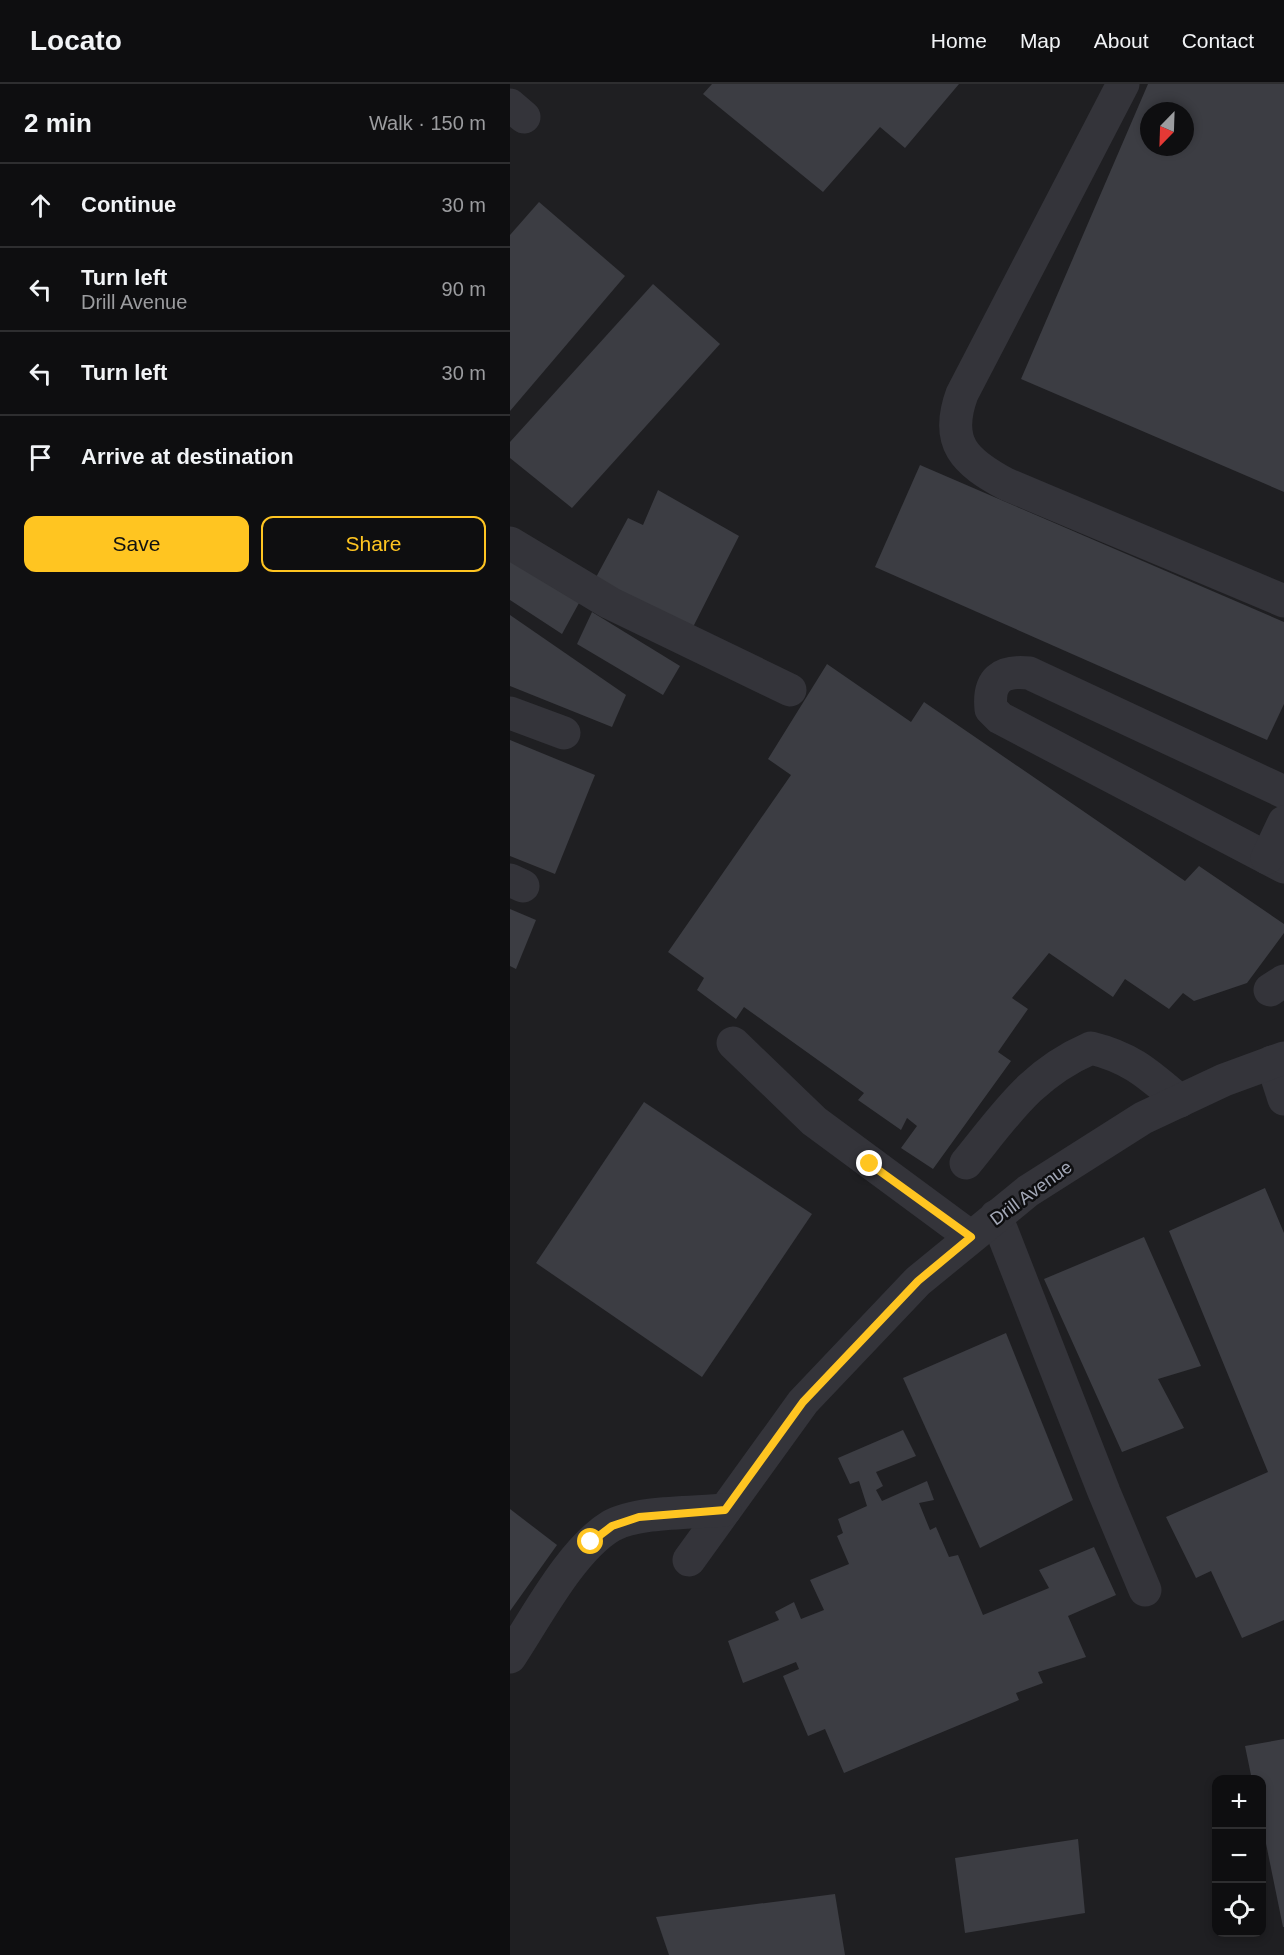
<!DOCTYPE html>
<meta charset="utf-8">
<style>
body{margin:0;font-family:Helvetica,sans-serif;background:#1c1c1e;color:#f1f3f6}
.controls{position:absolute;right:18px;bottom:18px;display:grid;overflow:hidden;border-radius:12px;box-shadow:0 3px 9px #0003}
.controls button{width:54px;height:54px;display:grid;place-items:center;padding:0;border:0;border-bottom:2px solid #2e2e30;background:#0e0e10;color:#f1f3f6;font:30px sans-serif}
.compass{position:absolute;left:630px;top:18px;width:54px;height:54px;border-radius:50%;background:#0e0e10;box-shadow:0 3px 9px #0003;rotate:203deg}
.stop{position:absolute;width:18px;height:18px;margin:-14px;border:4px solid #ffc521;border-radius:50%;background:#fff}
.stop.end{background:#ffc521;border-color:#fff;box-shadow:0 2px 6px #0008}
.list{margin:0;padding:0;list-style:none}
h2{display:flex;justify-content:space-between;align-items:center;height:78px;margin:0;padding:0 24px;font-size:26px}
h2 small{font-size:20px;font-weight:400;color:#9b9c9f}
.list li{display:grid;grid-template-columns:39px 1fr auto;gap:18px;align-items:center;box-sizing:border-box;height:84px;padding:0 24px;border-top:2px solid #2e2e30}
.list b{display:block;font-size:22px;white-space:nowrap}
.list p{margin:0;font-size:20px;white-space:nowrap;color:#9b9c9f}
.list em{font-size:20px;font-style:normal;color:#9b9c9f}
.actions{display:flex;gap:12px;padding:18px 24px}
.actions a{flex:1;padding:14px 0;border:2px solid #ffc521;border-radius:12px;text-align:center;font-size:21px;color:#ffc521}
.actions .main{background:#ffc521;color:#111}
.icon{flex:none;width:33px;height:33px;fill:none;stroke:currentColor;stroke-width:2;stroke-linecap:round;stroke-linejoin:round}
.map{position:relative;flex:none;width:774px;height:1871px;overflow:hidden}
header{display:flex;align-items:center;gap:36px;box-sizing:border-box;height:84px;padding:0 30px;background:#0e0e10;border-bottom:2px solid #2e2e30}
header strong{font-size:28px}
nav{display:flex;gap:33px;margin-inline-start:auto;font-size:21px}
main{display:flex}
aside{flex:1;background:#0e0e10}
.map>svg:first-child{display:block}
</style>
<header>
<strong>Locato</strong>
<nav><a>Home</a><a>Map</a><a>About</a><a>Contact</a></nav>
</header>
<main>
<aside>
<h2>2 min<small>Walk · 150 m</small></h2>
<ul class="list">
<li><svg class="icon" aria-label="ahead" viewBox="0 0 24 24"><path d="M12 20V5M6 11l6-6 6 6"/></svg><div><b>Continue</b></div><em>30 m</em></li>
<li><svg class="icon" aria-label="left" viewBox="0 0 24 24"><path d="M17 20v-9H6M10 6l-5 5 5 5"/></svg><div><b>Turn left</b><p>Drill Avenue</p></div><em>90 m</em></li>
<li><svg class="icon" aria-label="left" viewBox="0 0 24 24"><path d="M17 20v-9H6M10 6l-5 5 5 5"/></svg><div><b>Turn left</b></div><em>30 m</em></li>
<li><svg class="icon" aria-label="arrive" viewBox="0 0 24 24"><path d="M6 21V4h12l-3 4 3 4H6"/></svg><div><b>Arrive at destination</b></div></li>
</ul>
<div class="actions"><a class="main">Save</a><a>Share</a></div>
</aside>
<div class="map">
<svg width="774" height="1871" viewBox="0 0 774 1871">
<rect width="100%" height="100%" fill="#131315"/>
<path fill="#1f1f22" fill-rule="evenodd" d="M0,0H774V1871H0ZM639,27H675V63H639ZM706,1696H752V1848H706Z"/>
<g fill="#3c3d43" fill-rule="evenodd">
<polygon points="202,0 449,0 395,64 370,43 313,108 193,10"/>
<path d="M638,0H774V408L511,295ZM639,27H675V63H639Z"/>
<polygon points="29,118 115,192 0,327 0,151"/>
<polygon points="143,200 210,260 62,424 0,374 0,358"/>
<polygon points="410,381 774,538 774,620 757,656 365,483"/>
<polygon points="148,406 229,452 181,547 84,497 118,434 133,441"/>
<polygon points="0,470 69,519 52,550 0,516"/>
<polygon points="82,528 170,582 153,611 67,560"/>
<polygon points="0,531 116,611 102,643 0,602"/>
<polygon points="317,580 401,638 414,618 675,797 689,782 774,840 774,849 737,899 684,917 673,909 659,925 615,895 603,913 539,869 502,914 518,925 488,968 501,977 423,1085 391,1064 407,1042 397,1034 391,1046 348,1016 354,1009 234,923 226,935 187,906 194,894 158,868 281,691 258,675"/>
<polygon points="0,656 85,691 45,790 0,772"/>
<polygon points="0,825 26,836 6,885 0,882"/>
<polygon points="134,1018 302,1130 192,1293 26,1179"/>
<polygon points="755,1104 774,1149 774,1536 732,1554 701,1487 686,1494 656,1433 758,1388 659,1147"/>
<polygon points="634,1153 691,1282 648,1295 674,1344 612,1368 534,1195"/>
<polygon points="496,1249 563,1416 470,1464 393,1294"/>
<polygon points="393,1346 406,1372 366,1388 373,1402 366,1406 372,1417 417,1397 424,1416 409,1419 420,1446 426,1443 439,1473 448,1471 473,1531 539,1504 529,1486 584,1463 606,1511 558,1532 576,1573 528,1588 533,1599 506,1609 509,1616 334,1689 315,1645 298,1652 273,1592 289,1585 286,1578 233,1599 218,1557 269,1536 265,1528 284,1518 291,1535 314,1526 300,1496 339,1480 327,1452 333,1449 328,1435 357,1422 349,1397 340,1400 328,1374"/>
<polygon points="0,1425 47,1461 0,1527"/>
<polygon points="774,1655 774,1843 773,1843 752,1740 752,1696 742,1696 735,1662"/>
<polygon points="568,1755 575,1829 455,1849 445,1774"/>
<polygon points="325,1810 335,1871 159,1871 146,1833"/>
</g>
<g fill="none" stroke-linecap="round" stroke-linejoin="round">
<g stroke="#34343a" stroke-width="33">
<path d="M613,0L452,310C434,359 455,378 496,400L774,517"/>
<polyline points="0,21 14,33"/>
<polyline points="0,459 100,519 280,606"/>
<polyline points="0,629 54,649"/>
<path d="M774,708L519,589C491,586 478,596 481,625L490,634L774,783"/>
<polyline points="757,774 774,738"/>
<polyline points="0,796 13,802"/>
<polyline points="760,906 774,897"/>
<polyline points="223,959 304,1037 461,1153"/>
<polyline points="762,978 774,1015"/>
<path d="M456,1079C496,1030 521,990 581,964C622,974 639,991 670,1017"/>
<polyline points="486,1132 594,1408 635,1506"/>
<polyline points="179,1476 293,1318 408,1197 518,1107 633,1034 714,996 774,974"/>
<path d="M0,1573C26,1534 61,1466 101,1442C127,1427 185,1429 215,1426"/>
</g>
</g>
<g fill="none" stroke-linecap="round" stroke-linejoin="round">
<polyline stroke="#ffc521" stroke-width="8" points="81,1458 102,1442 129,1433 215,1426 293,1318 408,1197 461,1153 360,1080"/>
</g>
<g text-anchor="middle" stroke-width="5" stroke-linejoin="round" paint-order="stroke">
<g font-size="18" fill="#a3a8b7" stroke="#0e0e10">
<text transform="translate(521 1109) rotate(-36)" y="6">Drill Avenue</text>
</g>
</g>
</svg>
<div class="controls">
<button>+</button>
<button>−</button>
<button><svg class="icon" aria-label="locate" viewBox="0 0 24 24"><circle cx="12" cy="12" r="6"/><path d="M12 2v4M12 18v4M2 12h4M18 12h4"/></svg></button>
</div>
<svg class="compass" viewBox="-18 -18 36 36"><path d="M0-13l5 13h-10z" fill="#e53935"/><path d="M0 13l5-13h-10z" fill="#9b9c9f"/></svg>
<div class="stop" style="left:81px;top:1458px"></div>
<div class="stop end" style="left:360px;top:1080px"></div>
</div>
</main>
